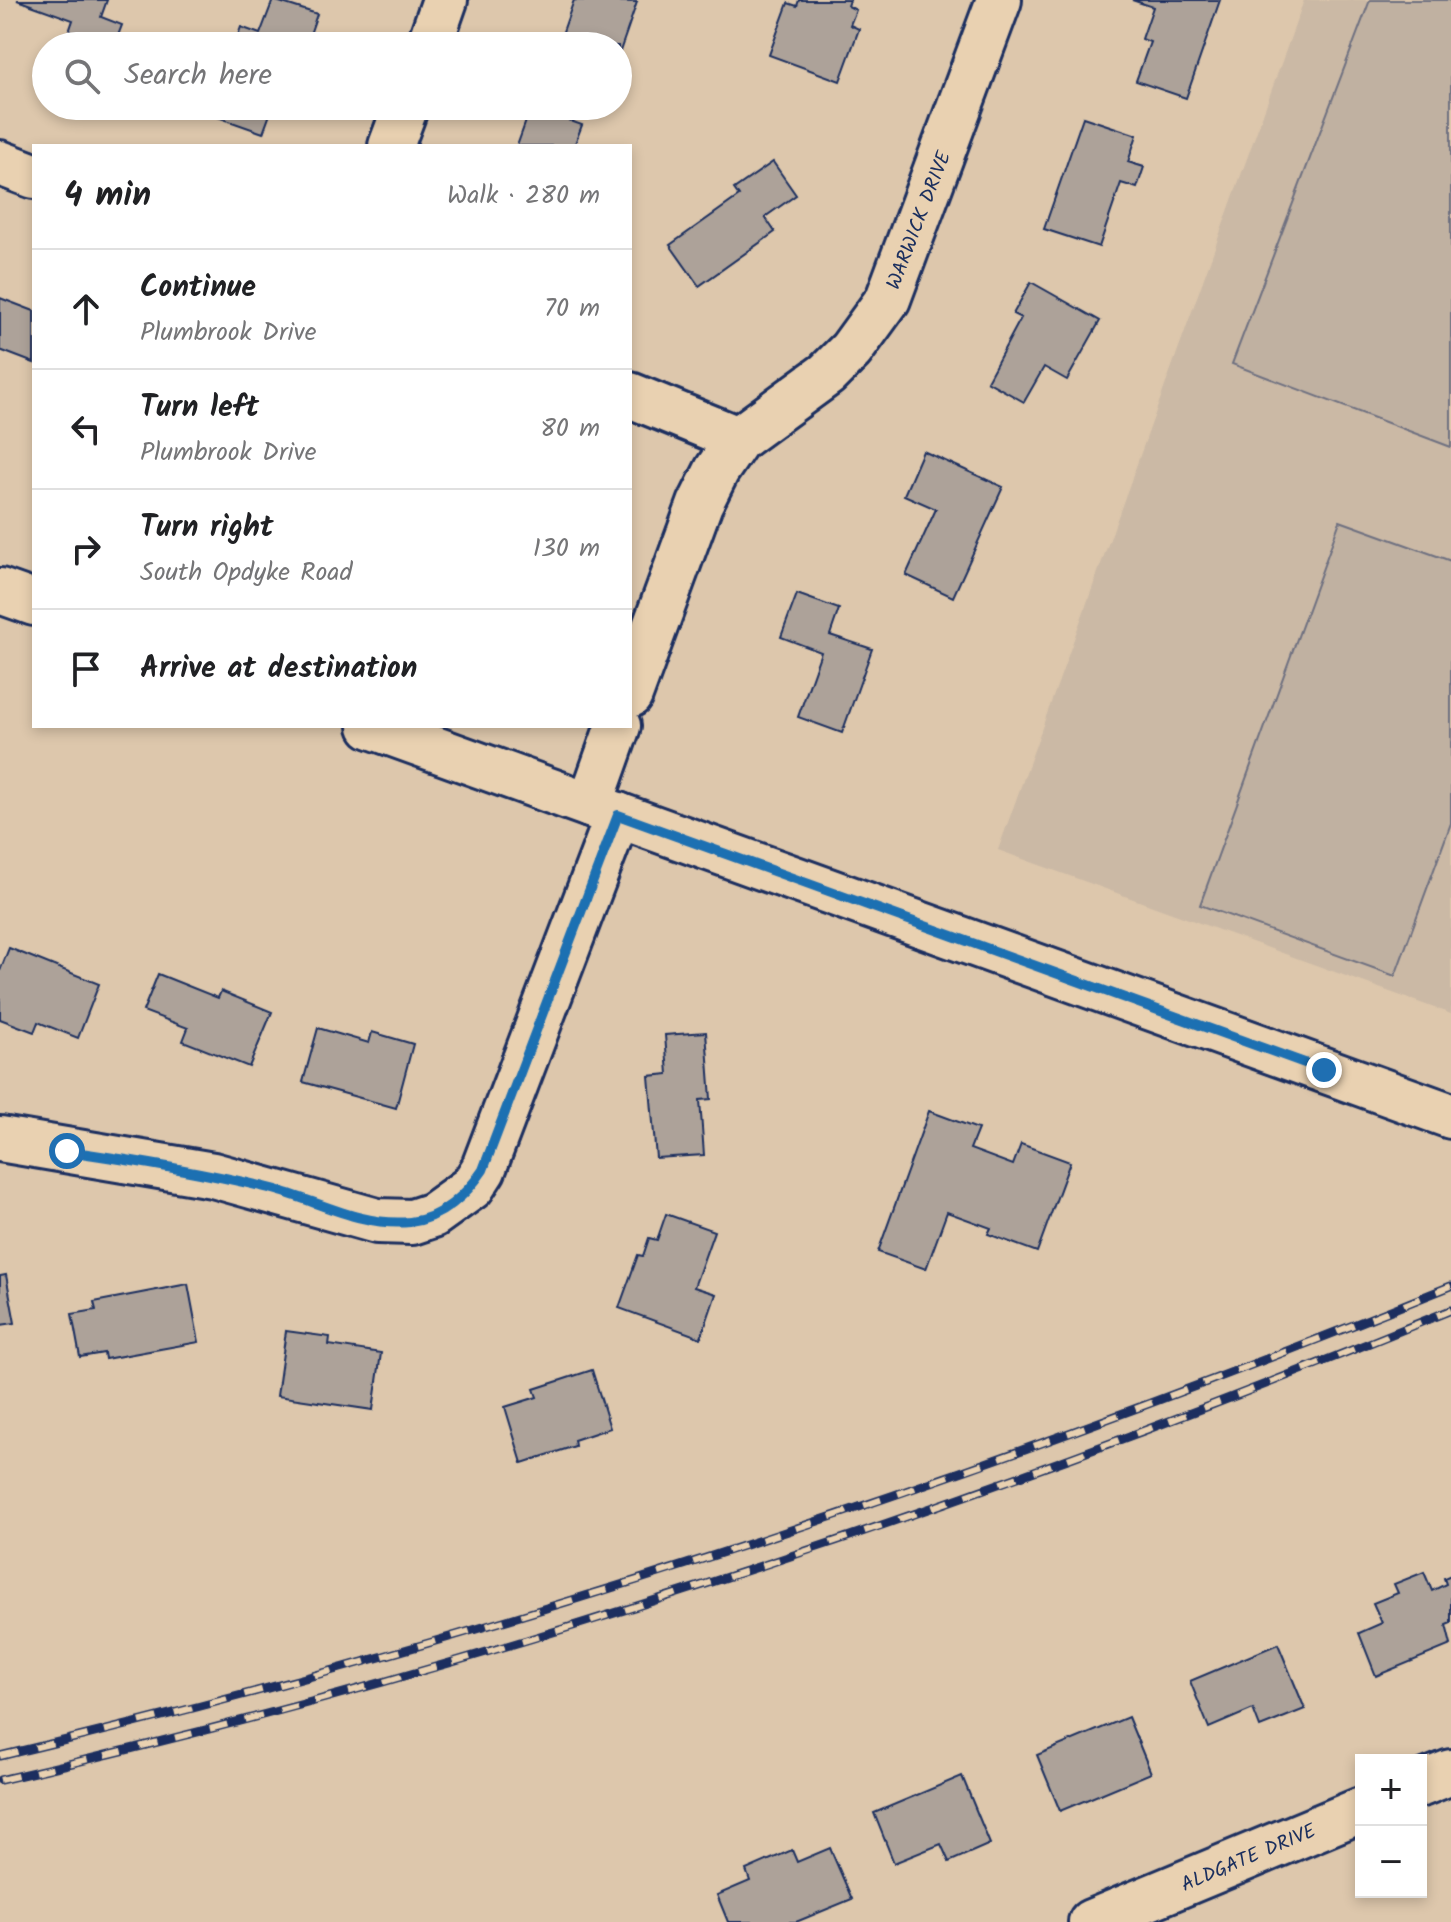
<!DOCTYPE html>
<meta charset="utf-8">
<style>
body{margin:0;font-family:Kalam,sans-serif;background:#f2f2f2;color:#202124}
.controls{position:absolute;right:24px;bottom:24px;display:grid;overflow:hidden;border-radius:0px;box-shadow:0 4px 12px #0003}
.controls button{width:72px;height:72px;display:grid;place-items:center;padding:0;border:0;border-bottom:2px solid #e0e0e0;background:#fff;color:#202124;font:40px sans-serif}
.stop{position:absolute;width:24px;height:24px;margin:-18px;border:6px solid #1f6fb2;border-radius:50%;background:#fff}
.stop.end{background:#1f6fb2;border-color:#fff;box-shadow:0 2px 8px #0008}
.list{margin:0;padding:0;list-style:none}
h2{display:flex;justify-content:space-between;align-items:center;height:104px;margin:0;padding:0 32px;font-size:34px}
h2 small{font-size:26px;font-weight:400;color:#757577}
.list li{display:grid;grid-template-columns:52px 1fr auto;gap:24px;align-items:center;box-sizing:border-box;height:120px;padding:0 32px;border-top:2px solid #e0e0e0}
.list b{display:block;font-size:30px;white-space:nowrap}
.list p{margin:0;font-size:26px;white-space:nowrap;color:#757577}
.list em{font-size:26px;font-style:normal;color:#757577}
.icon{flex:none;width:44px;height:44px;fill:none;stroke:currentColor;stroke-width:2;stroke-linecap:round;stroke-linejoin:round}
.map{position:relative;flex:none;width:1451px;height:1922px;overflow:hidden}
.search{position:absolute;background:#fff;box-shadow:0 4px 12px #0003;left:32px;top:32px;width:600px;height:88px;display:flex;align-items:center;gap:20px;box-sizing:border-box;padding:0 28px;border-radius:44px;color:#757577;font-size:30px}
.panel{position:absolute;background:#fff;box-shadow:0 4px 12px #0003;left:32px;top:144px;width:600px;height:584px;border-radius:0px}
.map>svg:first-child{display:block}
</style>
<div class="map">
<svg width="1451" height="1922" viewBox="0 0 1451 1922">
<rect width="100%" height="100%" fill="#ddc7ac"/>
<filter id="ink" filterUnits="userSpaceOnUse"><feTurbulence type="fractalNoise" baseFrequency=".0125" numOctaves="2"/><feDisplacementMap in="SourceGraphic" scale="16" xChannelSelector="R" yChannelSelector="G"/><feConvolveMatrix kernelMatrix="1 2 1 2 8 2 1 2 1" color-interpolation-filters="sRGB"/></filter>
<g filter="url(#ink)">
<polygon fill="#cbb9a5" points="1304,0 1451,0 1451,1014 998,850"/>
<g fill="#c0b1a1" stroke="#6e7080" stroke-width="2">
<polygon points="1370,0 1451,0 1451,447 1232,364"/>
<polygon points="1340,521 1451,561 1451,823 1395,976 1200,905"/>
</g>
<g fill="#ada299" stroke="#1b2f5e" stroke-width="2">
<polygon points="17,0 107,0 101,17 122,25 114,46 64,46 73,20"/>
<polygon points="273,0 317,14 306,46 234,46 241,27 260,34"/>
<polygon points="574,0 637,2 618,57 618,46 558,46"/>
<polygon points="799,0 850,0 848,6 856,10 850,25 859,29 840,81 769,55 788,3 797,6"/>
<polygon points="1132,0 1220,0 1186,98 1136,81 1150,42 1142,39 1153,7"/>
<polygon points="212,106 273,106 263,133 209,114"/>
<polygon points="531,107 582,125 574,146 517,146"/>
<polygon points="1083,117 1137,135 1128,162 1144,167 1137,188 1121,183 1099,247 1044,229"/>
<polygon points="773,162 796,195 765,217 775,232 699,286 670,245 739,196 734,189"/>
<polygon points="1031,282 1100,321 1067,380 1044,367 1024,402 987,381 1021,318 1013,314"/>
<polygon points="0,298 34,311 34,363 0,350"/>
<polygon points="923,451 1003,487 953,597 906,575 936,509 904,495"/>
<polygon points="797,594 839,609 830,635 872,649 842,733 798,717 821,652 781,637"/>
<polygon points="9,948 99,984 78,1038 38,1022 34,1032 0,1019 0,971"/>
<polygon points="158,974 218,998 221,991 272,1012 249,1067 183,1041 188,1028 143,1011"/>
<polygon points="318,1028 369,1043 372,1032 413,1044 396,1108 303,1082"/>
<polygon points="706,1032 711,1099 700,1100 704,1155 656,1158 649,1076 668,1074 665,1035"/>
<polygon points="929,1111 978,1129 970,1149 1013,1165 1021,1144 1070,1162 1037,1252 988,1234 991,1228 947,1212 926,1269 878,1252"/>
<polygon points="666,1214 714,1231 694,1287 716,1294 701,1338 619,1308 638,1255 643,1256 649,1238 657,1240"/>
<polygon points="6,1275 15,1323 0,1325 0,1276"/>
<polygon points="188,1284 199,1342 105,1359 104,1353 80,1357 72,1314 96,1310 94,1302"/>
<polygon points="286,1331 330,1337 329,1345 381,1353 373,1410 277,1396"/>
<polygon points="592,1370 610,1428 574,1440 575,1446 522,1463 505,1407 537,1397 534,1389"/>
<polygon points="1424,1572 1432,1591 1446,1584 1444,1578 1451,1575 1451,1623 1446,1625 1451,1645 1376,1676 1359,1633 1382,1623 1373,1603 1398,1593 1394,1584"/>
<polygon points="1278,1644 1305,1709 1260,1727 1253,1709 1209,1728 1190,1681"/>
<polygon points="1128,1717 1151,1773 1060,1811 1037,1755"/>
<polygon points="962,1776 990,1844 949,1862 941,1844 894,1863 874,1813"/>
<polygon points="830,1848 852,1899 796,1922 728,1922 717,1895 750,1881 746,1870 792,1850 797,1862"/>
</g>
<g fill="none" stroke-linecap="round" stroke-linejoin="round">
<defs>
<g id="minor">
<polyline points="429,46 445,0"/>
<polyline points="391,146 406,106"/>
<polyline points="0,163 34,176"/>
<polyline points="630,395 738,439"/>
<polyline points="630,695 700,504 717,470 738,439 827,374 851,350 888,299 999,0"/>
<polyline points="590,805 618,726"/>
<polyline points="0,1139 213,1175 377,1221 412,1222 433,1215 472,1187 483,1170 618,815"/>
<polyline points="1421,1784 1451,1772"/>
<polyline points="1091,1922 1361,1810"/>
</g>
<g id="major">
<polyline points="0,591 34,603"/>
<polyline points="371,726 1451,1116"/>
</g>
</defs>
<use href="#minor" stroke="#1b2f5e" stroke-width="50"/>
<use href="#major" stroke="#1b2f5e" stroke-width="50"/>
<use href="#minor" stroke="#e9d1b1" stroke-width="44"/>
<use href="#major" stroke="#e9d1b1" stroke-width="44"/>
<defs>
<g id="rail">
<path d="M0,1756C495,1639 980,1477 1451,1286"/>
<path d="M0,1780C494,1667 982,1502 1451,1310"/>
</g>
</defs>
<use href="#rail" stroke="#1b2f5e" stroke-width="9"/>
<use href="#rail" stroke="#e9d1b1" stroke-width="6" stroke-dasharray="18" stroke-linecap="butt"/>
</g>
</g>
<g fill="none" stroke-linecap="round" stroke-linejoin="round" filter="url(#ink)">
<path stroke="#1f6fb2" stroke-width="10" d="M67,1151C137,1161 205,1172 273,1189C318,1201 362,1227 410,1222C441,1219 467,1194 483,1170L618,815L1324,1070"/>
</g>
<g text-anchor="middle" stroke-width="8" stroke-linejoin="round" paint-order="stroke">
<g font-size="20" fill="#1b2f5e" stroke="#e9d1b1">
<text transform="translate(918 220) rotate(-69)" y="7">WARWICK DRIVE</text>
<text transform="translate(1248 1857) rotate(-23)" y="7">ALDGATE DRIVE</text>
</g>
</g>
</svg>
<div class="controls">
<button>+</button>
<button>−</button>
</div>
<div class="stop" style="left:67px;top:1151px"></div>
<div class="stop end" style="left:1324px;top:1070px"></div>
<div class="search"><svg class="icon" aria-label="search" viewBox="0 0 24 24"><circle cx="10" cy="10" r="6"/><path d="M15 15l6 6"/></svg>Search here</div>
<section class="panel">
<h2>4 min<small>Walk · 280 m</small></h2>
<ul class="list">
<li><svg class="icon" aria-label="ahead" viewBox="0 0 24 24"><path d="M12 20V5M6 11l6-6 6 6"/></svg><div><b>Continue</b><p>Plumbrook Drive</p></div><em>70 m</em></li>
<li><svg class="icon" aria-label="left" viewBox="0 0 24 24"><path d="M17 20v-9H6M10 6l-5 5 5 5"/></svg><div><b>Turn left</b><p>Plumbrook Drive</p></div><em>80 m</em></li>
<li><svg class="icon" aria-label="right" viewBox="0 0 24 24"><path d="M7 20v-9h11M14 6l5 5-5 5"/></svg><div><b>Turn right</b><p>South Opdyke Road</p></div><em>130 m</em></li>
<li><svg class="icon" aria-label="arrive" viewBox="0 0 24 24"><path d="M6 21V4h12l-3 4 3 4H6"/></svg><div><b>Arrive at destination</b></div></li>
</ul>
</section>
</div>
